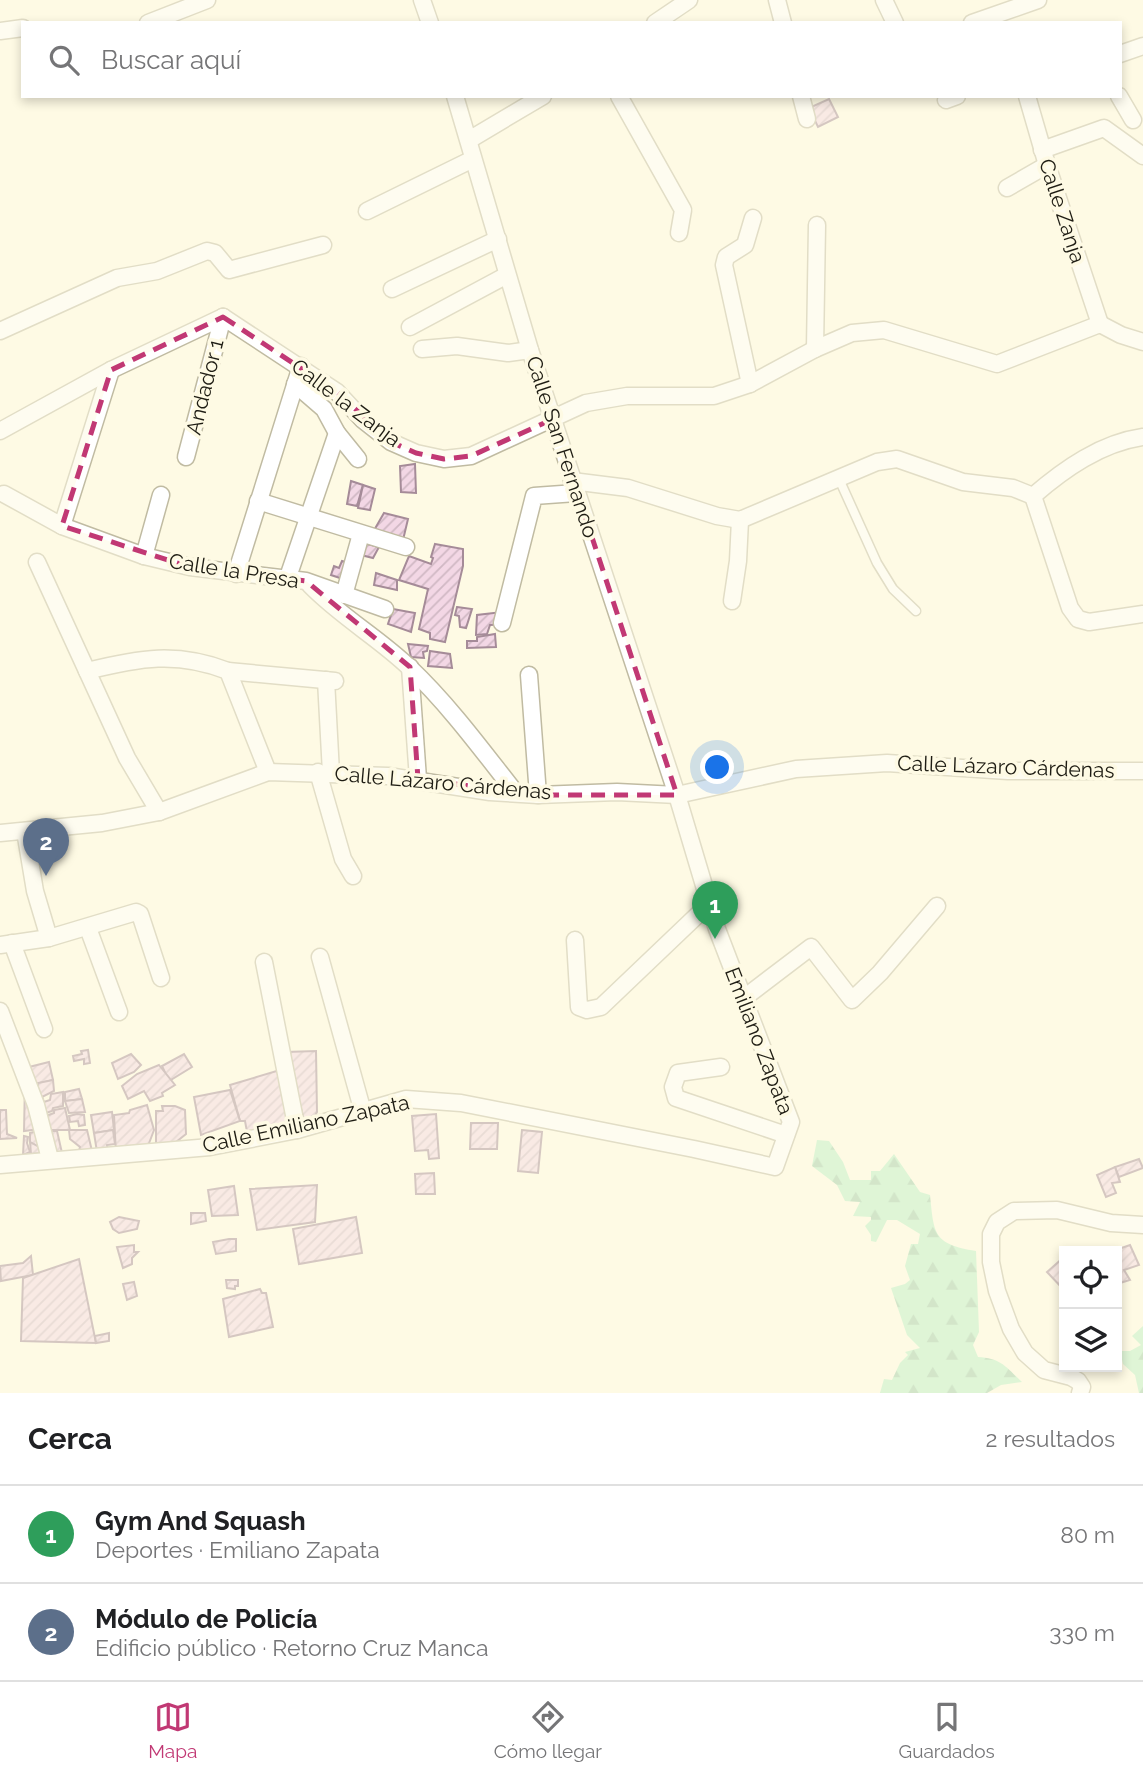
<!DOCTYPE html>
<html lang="es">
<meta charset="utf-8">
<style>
body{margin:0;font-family:Raleway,sans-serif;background:#f2f2f2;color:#202124}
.controls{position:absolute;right:21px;bottom:21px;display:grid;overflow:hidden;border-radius:0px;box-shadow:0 4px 10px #0003}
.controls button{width:63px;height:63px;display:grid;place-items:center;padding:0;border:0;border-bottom:2px solid #e0e0e0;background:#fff;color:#202124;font:35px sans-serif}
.you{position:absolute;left:718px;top:768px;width:24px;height:24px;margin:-18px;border:5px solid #fff;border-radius:50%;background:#1a73e8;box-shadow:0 0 0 10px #1a73e833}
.badge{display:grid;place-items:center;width:46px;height:46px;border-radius:50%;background:#c13874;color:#fff;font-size:23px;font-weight:700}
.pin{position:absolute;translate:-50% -58px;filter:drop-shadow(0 2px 4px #0008)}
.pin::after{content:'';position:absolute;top:37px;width:24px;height:21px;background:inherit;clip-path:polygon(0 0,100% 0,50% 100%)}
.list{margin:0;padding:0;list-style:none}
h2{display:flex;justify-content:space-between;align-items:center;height:91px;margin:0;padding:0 28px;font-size:30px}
h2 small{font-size:23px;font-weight:400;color:#757577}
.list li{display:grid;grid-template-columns:46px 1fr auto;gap:21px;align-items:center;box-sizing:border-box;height:98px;padding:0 28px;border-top:2px solid #e0e0e0}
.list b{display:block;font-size:26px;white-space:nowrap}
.list p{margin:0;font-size:23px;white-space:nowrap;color:#757577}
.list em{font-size:23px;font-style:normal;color:#757577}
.icon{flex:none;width:38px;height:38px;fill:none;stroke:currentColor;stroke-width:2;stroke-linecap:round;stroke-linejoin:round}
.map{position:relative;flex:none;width:1143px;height:1393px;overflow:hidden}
.search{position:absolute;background:#fff;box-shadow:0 4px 10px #0003;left:21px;right:21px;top:21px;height:77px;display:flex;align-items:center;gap:18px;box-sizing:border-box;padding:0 24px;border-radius:0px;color:#757577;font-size:26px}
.sheet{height:287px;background:#fff}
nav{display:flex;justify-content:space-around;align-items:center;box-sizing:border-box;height:98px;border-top:2px solid #e0e0e0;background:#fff;font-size:19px;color:#757577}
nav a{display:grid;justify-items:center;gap:4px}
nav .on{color:#c13874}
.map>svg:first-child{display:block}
</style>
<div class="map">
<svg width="1143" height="1393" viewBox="0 0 1143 1393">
<defs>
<pattern id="forest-firs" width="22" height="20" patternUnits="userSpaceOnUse" patternTransform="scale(1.75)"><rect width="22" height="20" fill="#baf0c6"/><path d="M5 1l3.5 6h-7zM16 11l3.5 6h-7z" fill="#9fcda9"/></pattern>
<pattern id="building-hatch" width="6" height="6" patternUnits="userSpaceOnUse" patternTransform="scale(1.75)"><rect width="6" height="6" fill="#f3d7e5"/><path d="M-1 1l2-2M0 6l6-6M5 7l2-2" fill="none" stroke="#d0b8c4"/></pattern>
</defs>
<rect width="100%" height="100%" fill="#fefae4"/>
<g fill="url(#forest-firs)">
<path d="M817,1140L829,1141L843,1162L850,1180H871V1171H880L894,1154L920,1192L930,1195C934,1234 933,1244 976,1251L979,1332L973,1345L978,1357C1001,1358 1006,1367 1022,1382L1001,1385L987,1393H880L884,1379L892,1380L900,1363L908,1355L905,1352L920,1348L907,1335L891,1288L905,1284L910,1280L905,1266L911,1244H918L920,1234L897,1220H887L876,1242L871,1241V1235L865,1226L871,1220V1217L853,1216L860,1202L845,1201L837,1185L812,1166Z"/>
<polygon points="1143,1326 1143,1393 1139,1393 1135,1375 1123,1364 1120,1351 1130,1351 1141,1345 1132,1336"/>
</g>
<g fill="url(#building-hatch)" stroke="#a58b98" stroke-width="2">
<polygon points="829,99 838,117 818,127 809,108"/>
<polygon points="415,464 416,493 401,492 400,466"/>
<polygon points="351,481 363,485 357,506 347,504"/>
<polygon points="363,485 375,489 370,510 358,508"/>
<polygon points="384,513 408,519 403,540 373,532"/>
<polygon points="360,542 379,547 373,558 357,554"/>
<polygon points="435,544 463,549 463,566 445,642 430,639 430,633 419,629 428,589 399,580 409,556 431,564 433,558 431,557"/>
<polygon points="342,561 352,564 346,580 331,575 334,566 339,568"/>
<polygon points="376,573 397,580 397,590 374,585"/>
<polygon points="457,607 472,609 466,628 460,627 459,616 455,615"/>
<polygon points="393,609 415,613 411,632 388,624"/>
<polygon points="502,612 506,624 490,625 487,634 476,635 477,615"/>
<polygon points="495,634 496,647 467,648 467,641 477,641 477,637"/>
<polygon points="408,644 428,646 427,651 423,652 424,658 411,657"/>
<polygon points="430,651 450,654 452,668 428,666"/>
<polygon points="88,1050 90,1063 84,1064 84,1059 74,1061 73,1056 82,1054 81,1051"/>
<polygon points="316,1051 317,1112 313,1119 304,1120 286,1052"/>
<polygon points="131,1054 141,1065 134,1072 118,1079 112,1063"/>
<polygon points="184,1054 192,1067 169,1081 162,1066"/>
<polygon points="49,1062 53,1080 31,1085 25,1068"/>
<polygon points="159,1065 175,1085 162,1093 163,1096 150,1101 144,1091 128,1099 122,1086 137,1074"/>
<polygon points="280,1070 294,1128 248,1137 245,1121 240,1121 230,1085"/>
<polygon points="53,1080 54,1091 36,1100 38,1083"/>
<polygon points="25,1081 40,1129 24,1131"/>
<polygon points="79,1089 82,1099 65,1101 65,1092"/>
<polygon points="230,1090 240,1121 201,1135 194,1097"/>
<polygon points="63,1092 63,1106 53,1108 52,1111 46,1113 36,1100 42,1097 44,1102 50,1100 51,1094"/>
<polygon points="82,1099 85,1112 69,1113 65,1101"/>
<polygon points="147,1105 154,1130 148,1146 116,1154 114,1115 129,1113 130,1110"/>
<polygon points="162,1106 175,1106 185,1110 186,1134 171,1146 156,1148 156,1111 163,1111"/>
<polygon points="65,1108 70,1130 46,1130 46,1116 54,1113 54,1110"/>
<polygon points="0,1110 6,1110 7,1134 17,1138 0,1139"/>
<polygon points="112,1112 114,1130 94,1133 91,1115"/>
<polygon points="77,1114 84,1115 85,1125 79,1126 78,1121 70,1122 69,1116"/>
<polygon points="436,1114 439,1158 429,1159 428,1150 415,1151 412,1116"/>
<polygon points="471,1123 498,1123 497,1149 470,1149"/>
<polygon points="69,1130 87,1130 92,1151 79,1151 80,1147 70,1139"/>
<polygon points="113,1130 115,1144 107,1145 108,1151 97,1152 94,1133"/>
<polygon points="522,1130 542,1132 538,1173 518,1171"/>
<polygon points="37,1131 39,1147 30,1142 30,1133"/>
<polygon points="49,1131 57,1131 62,1153 48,1152"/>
<polygon points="24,1136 28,1137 27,1143 30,1152 23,1155"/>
<polygon points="30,1142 39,1147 42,1153 31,1154"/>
<polygon points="1139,1159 1143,1168 1119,1177 1115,1167"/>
<polygon points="1115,1167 1120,1182 1112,1183 1116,1193 1106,1197 1097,1175"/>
<polygon points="434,1173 435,1194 416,1194 415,1174"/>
<polygon points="317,1185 315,1222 257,1230 250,1189"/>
<polygon points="234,1186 238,1215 212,1216 208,1190"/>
<polygon points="191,1213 205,1213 206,1221 191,1224"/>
<polygon points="119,1217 139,1221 137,1229 119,1233 113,1229 110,1222"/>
<polygon points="356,1217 362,1253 299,1264 293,1229"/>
<polygon points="229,1239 236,1239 236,1251 216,1254 213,1242"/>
<polygon points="134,1245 134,1252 138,1252 132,1258 132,1264 123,1268 117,1247"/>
<polygon points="1130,1245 1139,1265 1124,1270 1130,1280 1120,1283 1117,1276 1117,1251 1113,1251"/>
<polygon points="31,1256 33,1275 1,1281 0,1266 23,1263"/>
<polygon points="1064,1257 1064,1290 1047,1272"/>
<polygon points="79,1259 96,1343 21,1341 23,1278"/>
<polygon points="226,1280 238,1280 238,1286 235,1286 235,1289 227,1288"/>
<polygon points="134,1282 137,1296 127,1300 123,1284"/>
<polygon points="260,1289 262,1293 266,1293 273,1327 229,1337 223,1299"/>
<polygon points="109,1333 109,1341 96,1343 95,1336"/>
</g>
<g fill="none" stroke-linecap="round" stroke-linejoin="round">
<defs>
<polyline id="lane" points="839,479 877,563 893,589 916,611"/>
<g id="street">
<polyline points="422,0 430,23"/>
<polyline points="777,0 783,23"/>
<polyline points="884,0 895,23"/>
<polyline points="148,23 207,0"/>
<polyline points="655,23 689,0"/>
<polyline points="972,23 1038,0"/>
<polyline points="0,31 23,28"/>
<polyline points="1120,54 1143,46"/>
<polyline points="619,96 683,210 679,233"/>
<polyline points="801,96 807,119"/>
<polyline points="1027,96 1047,165 1100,324"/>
<polyline points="1119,96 1133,120"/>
<polyline points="946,100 957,96"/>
<polyline points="469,140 543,96"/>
<polyline points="1042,150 1104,128 1143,156"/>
<polyline points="1007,188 1047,165"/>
<polyline points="367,211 473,159"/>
<polyline points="392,289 498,239"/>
<polyline points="223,317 337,392 363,420 391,442 416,453 444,459 471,456 586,403 627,396 714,396 750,384 815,349 852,333 884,330 997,364 1100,324 1121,335 1143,342"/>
<polyline points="410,327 507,275"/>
<polyline points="0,331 117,278 157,271 207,251 215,253 229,270 323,245"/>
<polyline points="422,349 457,346 508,353 530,350"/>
<polyline points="815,349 817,225"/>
<polyline points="295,384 324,409 337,433 358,459"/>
<polyline points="750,384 724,265 726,257 745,245 753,218"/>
<polyline points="0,431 111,370 223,317"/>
<polyline points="186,457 223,317"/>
<path d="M572,481L628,488L717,516L740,520L877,462L897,459L963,482L1013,488L1033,496C1064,469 1101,443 1143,437"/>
<polyline points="4,494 62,526 144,556 190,567 306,581 385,609"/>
<polyline points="1033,496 1070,608 1078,619 1089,622 1143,614"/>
<polyline points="258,501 406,547"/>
<polyline points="62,526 111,370"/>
<polyline points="144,556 161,495"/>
<polyline points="37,562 127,758 159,812"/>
<polyline points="236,574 301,366"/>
<polyline points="288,577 337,433"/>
<path d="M310,585C341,617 379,638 410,668C449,705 482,750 515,792"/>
<polyline points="344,595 361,534"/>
<polyline points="732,601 738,561 740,520"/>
<polyline points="502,623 534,496 576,493"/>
<polyline points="410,667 418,779"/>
<path d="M87,671C139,658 177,651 228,671L268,772"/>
<polyline points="228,671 335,681"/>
<polyline points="529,675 538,795"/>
<polyline points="326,680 331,773"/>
<polyline points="318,772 343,859 353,876"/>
<polyline points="25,831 35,891 49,938"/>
<polyline points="0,833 102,823 159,812 268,772 388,776 490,792 538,795 617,792 677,795 796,769 887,763 1008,771 1143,771"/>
<polyline points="88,928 119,1012"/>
<polyline points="575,940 579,1007 587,1010 601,1007 709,904"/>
<polyline points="12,943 44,1029"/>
<polyline points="0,945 49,938 136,912 140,914 161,978"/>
<polyline points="320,957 363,1112"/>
<polyline points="264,962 297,1130"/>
<polyline points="744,998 811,947 852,1000 880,973 937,906"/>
<polyline points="0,1011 36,1105 50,1159"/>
<polyline points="721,1067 678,1073 673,1087 676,1098 786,1135"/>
<polyline points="0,1165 210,1147 297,1130 406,1099 461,1103 694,1149 775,1167 791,1122 717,929 677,795 530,350 455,96"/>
<polyline points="1080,1393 1082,1387 1078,1381 1071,1377 1044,1370 1025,1353 1011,1329 997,1291 991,1262 991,1234 997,1222 1014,1211 1057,1210 1111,1223 1143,1225"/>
</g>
</defs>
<use href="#lane" stroke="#c0bba2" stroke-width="11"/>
<use href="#street" stroke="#c0bba2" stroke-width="19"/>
<use href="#lane" stroke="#fff" stroke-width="8"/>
<use href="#street" stroke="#fff" stroke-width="16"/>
</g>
<path d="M0 0H1143V1393H0ZM223,317L337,392L391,442L416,453L444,459L471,456L553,419L677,795H538L418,779L410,667L306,581L190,567L62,526L111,370Z" fill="#fefae4" fill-opacity=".55" fill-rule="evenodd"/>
<path fill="none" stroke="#c13874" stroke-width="5" stroke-dasharray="14 9" stroke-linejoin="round" d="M223,317L337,392L391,442L416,453L444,459L471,456L553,419L677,795H538L418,779L410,667L306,581L190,567L62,526L111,370Z"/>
<g text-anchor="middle" stroke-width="7" stroke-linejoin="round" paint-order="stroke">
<g font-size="21" fill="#1e1c13" stroke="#fefae4">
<text transform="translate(1062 211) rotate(72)" y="7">Calle Zanja</text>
<text transform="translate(205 387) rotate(-76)" y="7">Andador 1</text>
<text transform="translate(346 403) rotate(37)" y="7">Calle la Zanja</text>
<text transform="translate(562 447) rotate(72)" y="7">Calle San Fernando</text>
<text transform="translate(234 571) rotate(9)" y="7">Calle la Presa</text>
<text transform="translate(1006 767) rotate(2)" y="7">Calle Lázaro Cárdenas</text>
<text transform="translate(443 783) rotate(5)" y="7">Calle Lázaro Cárdenas</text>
<text transform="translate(759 1041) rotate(69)" y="7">Emiliano Zapata</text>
<text transform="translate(306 1124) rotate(-12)" y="7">Calle Emiliano Zapata</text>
</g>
</g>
</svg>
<div class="controls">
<button><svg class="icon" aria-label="locate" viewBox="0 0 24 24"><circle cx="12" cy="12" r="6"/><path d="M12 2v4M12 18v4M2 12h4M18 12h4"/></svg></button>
<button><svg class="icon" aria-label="layers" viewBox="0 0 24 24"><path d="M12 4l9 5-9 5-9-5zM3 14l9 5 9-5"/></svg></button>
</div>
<div class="you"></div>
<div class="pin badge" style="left:715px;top:939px;background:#2e9e5b">1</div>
<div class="pin badge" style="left:46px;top:876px;background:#5c6f8a">2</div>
<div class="search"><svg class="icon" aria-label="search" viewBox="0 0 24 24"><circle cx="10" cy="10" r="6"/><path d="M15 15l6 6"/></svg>Buscar aquí</div>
</div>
<section class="sheet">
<h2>Cerca<small>2 resultados</small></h2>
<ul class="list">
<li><span class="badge" style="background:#2e9e5b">1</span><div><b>Gym And Squash</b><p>Deportes · Emiliano Zapata</p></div><em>80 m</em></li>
<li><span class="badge" style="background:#5c6f8a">2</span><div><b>Módulo de Policía</b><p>Edificio público · Retorno Cruz Manca</p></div><em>330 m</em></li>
</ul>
</section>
<nav>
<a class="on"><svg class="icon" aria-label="map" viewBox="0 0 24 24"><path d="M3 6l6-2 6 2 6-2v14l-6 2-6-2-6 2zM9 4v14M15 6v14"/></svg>Mapa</a>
<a><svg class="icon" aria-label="directions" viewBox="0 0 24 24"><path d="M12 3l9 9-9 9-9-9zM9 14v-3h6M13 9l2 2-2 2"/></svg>Cómo llegar</a>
<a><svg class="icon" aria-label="saved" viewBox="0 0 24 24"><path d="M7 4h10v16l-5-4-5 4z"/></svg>Guardados</a>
</nav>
